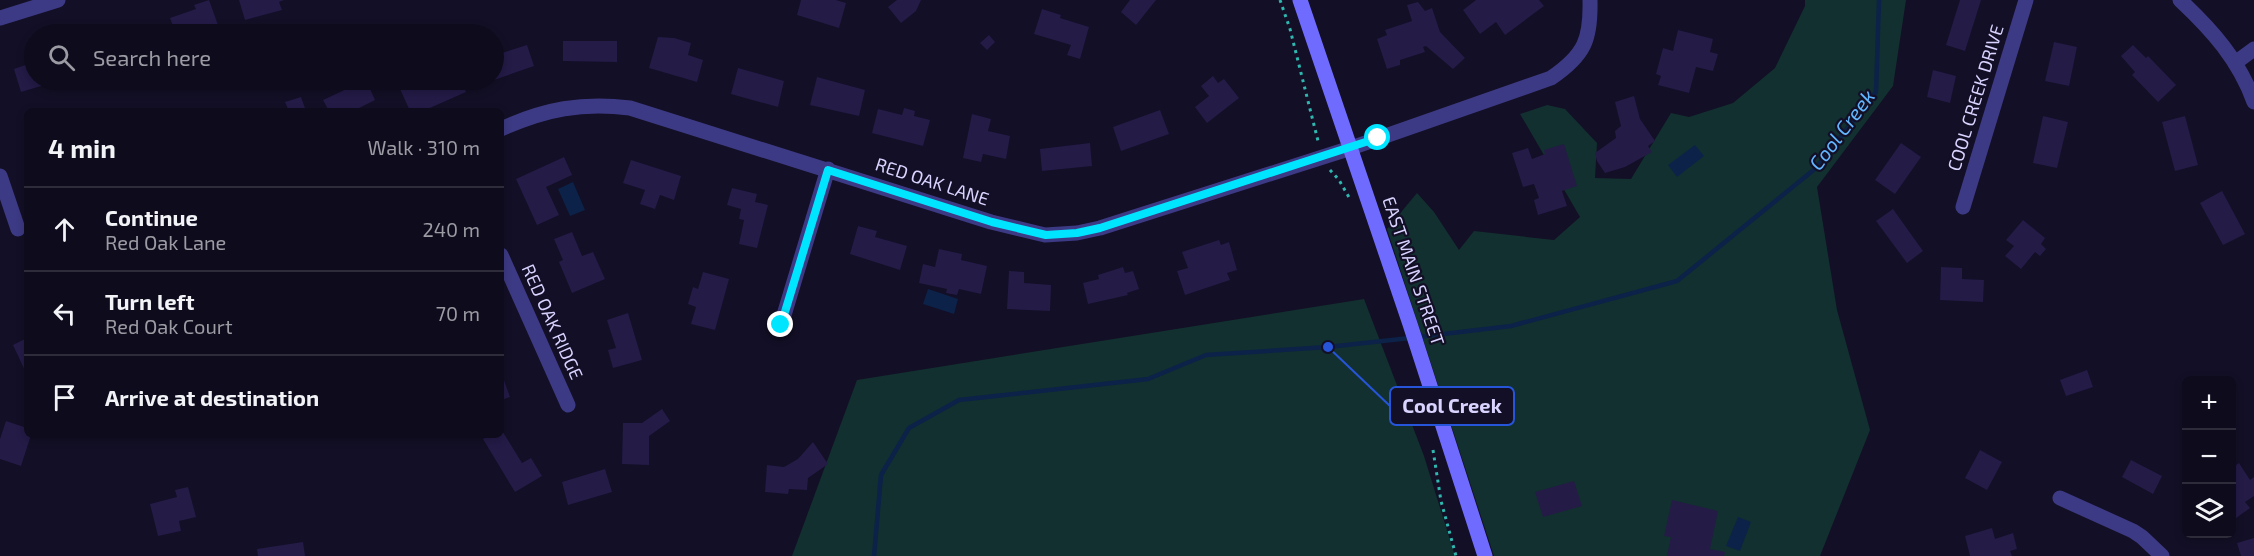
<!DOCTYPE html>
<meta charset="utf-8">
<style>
body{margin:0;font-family:"Exo 2",sans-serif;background:#171425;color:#f1f3f6}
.controls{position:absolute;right:18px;bottom:18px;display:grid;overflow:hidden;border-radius:9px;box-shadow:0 3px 9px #0003}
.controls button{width:54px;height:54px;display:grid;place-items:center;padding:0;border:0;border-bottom:2px solid #2e2b3b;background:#0e0b1c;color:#f1f3f6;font:30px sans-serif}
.stop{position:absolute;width:18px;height:18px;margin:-14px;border:4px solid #00e5ff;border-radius:50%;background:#fff}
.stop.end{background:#00e5ff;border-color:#fff;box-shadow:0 2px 6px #0008}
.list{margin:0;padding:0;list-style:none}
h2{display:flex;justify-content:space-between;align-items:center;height:78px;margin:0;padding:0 24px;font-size:26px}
h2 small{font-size:20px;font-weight:400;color:#9b9ba3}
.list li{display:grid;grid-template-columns:39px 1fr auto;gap:18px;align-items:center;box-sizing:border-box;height:84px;padding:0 24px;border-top:2px solid #2e2b3b}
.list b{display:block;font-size:22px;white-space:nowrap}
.list p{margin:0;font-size:20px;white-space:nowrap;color:#9b9ba3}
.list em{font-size:20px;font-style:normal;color:#9b9ba3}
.icon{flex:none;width:33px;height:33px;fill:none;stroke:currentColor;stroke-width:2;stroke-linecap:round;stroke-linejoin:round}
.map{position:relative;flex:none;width:2254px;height:556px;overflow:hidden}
.search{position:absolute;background:#0e0b1c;box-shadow:0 3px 9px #0003;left:24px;top:24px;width:480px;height:66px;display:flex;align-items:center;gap:15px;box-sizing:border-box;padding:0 21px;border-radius:33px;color:#9b9ba3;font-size:22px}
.panel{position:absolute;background:#0e0b1c;box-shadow:0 3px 9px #0003;left:24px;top:108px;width:480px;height:330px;border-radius:9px}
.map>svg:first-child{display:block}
</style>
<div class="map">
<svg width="2254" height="556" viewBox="0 0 2254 556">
<rect width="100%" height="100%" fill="#130f26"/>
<g fill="#12302f">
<polygon points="1805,0 1906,0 1893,86 1817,187 1837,310 1870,430 1820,556 1494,556 1387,229 1417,193 1434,212 1459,250 1474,231 1554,240 1580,217 1520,114 1547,105 1565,109 1597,143 1595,178 1631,179 1671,113 1689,117 1733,103 1775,68 1805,6"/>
<polygon points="1364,299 1424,456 1455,556 792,556 857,380"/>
</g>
<g fill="#0c2248">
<polygon points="1695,145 1704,156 1677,177 1668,165"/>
<polygon points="573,182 585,210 570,216 558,189"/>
<polygon points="928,289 958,299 954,314 923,304"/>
<polygon points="1738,517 1751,522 1740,551 1726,546"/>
</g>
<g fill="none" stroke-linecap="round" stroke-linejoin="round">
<g stroke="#0c2248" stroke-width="4.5">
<polyline points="1418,337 1511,326 1677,281 1816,168 1876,92 1879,0"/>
<polyline points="874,556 881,475 909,428 959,400 1148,379 1206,355 1328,347 1410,338"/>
</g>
</g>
<g fill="#241b47">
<polygon points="209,0 218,25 189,34 176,34 170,18 196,9 194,5"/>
<polygon points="239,0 284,0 279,2 282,10 245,20"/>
<polygon points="801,0 836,0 846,3 839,28 797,15"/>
<polygon points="897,0 921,0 916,11 901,23 888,7"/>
<polygon points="1130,0 1156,0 1136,25 1121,12"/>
<polygon points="1476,0 1539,0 1544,6 1505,35 1496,22 1480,34 1463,10"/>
<polygon points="1960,0 1981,0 1965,51 1946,45"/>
<polygon points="1418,2 1425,11 1432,8 1440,32 1465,58 1453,69 1426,46 1423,47 1425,52 1400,60 1400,65 1387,69 1377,39 1387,35 1385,30 1412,21 1407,5"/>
<polygon points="1042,9 1061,15 1060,18 1089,27 1080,59 1067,55 1071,45 1034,34"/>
<polygon points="1678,30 1713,39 1710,52 1718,54 1713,71 1696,67 1689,93 1658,85 1661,76 1656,74 1663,48 1673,51"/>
<polygon points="989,35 995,42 987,50 980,43"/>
<polygon points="658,37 674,38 691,43 688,55 703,60 697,82 649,68"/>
<polygon points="563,41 617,41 617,62 563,61"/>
<polygon points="2054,42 2077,47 2069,86 2045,81"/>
<polygon points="495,43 499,54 527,45 534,66 494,80 494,44"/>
<polygon points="2133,45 2146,58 2148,56 2176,85 2158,102 2132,75 2135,72 2121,56"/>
<polygon points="34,62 34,80 61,80 21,92 14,69"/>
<polygon points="738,68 784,81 778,107 731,94"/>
<polygon points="1933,70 1956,76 1950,103 1927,97"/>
<polygon points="1213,76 1218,83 1224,79 1239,98 1207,123 1195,107 1209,96 1201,86"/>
<polygon points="817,77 865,90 859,116 810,105"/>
<polygon points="366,80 375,100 353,111 329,111 323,100"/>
<polygon points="396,80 420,80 422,85 434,80 460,80 466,92 423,111 410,111"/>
<polygon points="1634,96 1640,119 1655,141 1648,146 1652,152 1625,167 1605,173 1597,161 1595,153 1616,138 1615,131 1621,126 1615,102"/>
<polygon points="301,97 306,111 282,111 288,109 285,102"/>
<polygon points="904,108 915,111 914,116 930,120 923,146 872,133 878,109 902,115"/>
<polygon points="1160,110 1169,134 1121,151 1113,127"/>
<polygon points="972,114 991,119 988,131 1010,136 1006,159 983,154 981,162 963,158"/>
<polygon points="2043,116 2068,122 2057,168 2033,163"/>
<polygon points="2185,116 2198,165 2175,171 2162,122"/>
<polygon points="1090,143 1092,166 1042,171 1040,149"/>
<polygon points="1901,143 1921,157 1895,194 1875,180"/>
<polygon points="1564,144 1577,186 1562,191 1567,206 1538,215 1534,200 1539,198 1534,184 1523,187 1512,153 1528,148 1532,159 1545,154 1544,150"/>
<polygon points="564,157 572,175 546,187 559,215 537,225 516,179"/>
<polygon points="631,160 681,176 674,200 660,195 655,209 640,204 645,190 623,183"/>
<polygon points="732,188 757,194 755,202 768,205 757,248 739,244 744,220 739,219 741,209 727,205"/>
<polygon points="2222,191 2245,234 2223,245 2200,203"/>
<polygon points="1893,209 1923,251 1907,263 1876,221"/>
<polygon points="2023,220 2045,238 2041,244 2046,249 2040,256 2035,252 2021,269 2005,256 2014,246 2006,240"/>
<polygon points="858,226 877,231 875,237 907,246 900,270 850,254"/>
<polygon points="572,232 582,256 593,252 605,279 572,293 559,262 563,260 554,239"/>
<polygon points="1219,240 1221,245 1229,242 1237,270 1227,273 1230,280 1185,295 1177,271 1188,268 1182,252"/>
<polygon points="939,249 962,254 961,260 987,266 981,294 959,289 957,295 946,293 947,289 919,283 923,264 935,267"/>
<polygon points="1123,267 1125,273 1133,271 1139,289 1127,293 1128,295 1088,304 1083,283 1099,279 1098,275"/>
<polygon points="1941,267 1962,268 1962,279 1984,280 1983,302 1940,300"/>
<polygon points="1009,271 1024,272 1024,283 1051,285 1050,311 1007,309"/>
<polygon points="703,272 729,279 715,330 691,324 696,307 688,304 693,287 698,289"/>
<polygon points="628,313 642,360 613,368 608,350 616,348 607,320"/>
<polygon points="27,338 27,375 13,345"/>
<polygon points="2087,370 2093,387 2066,396 2060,380"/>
<polygon points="501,372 510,397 501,400"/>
<polygon points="662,409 670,421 649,436 649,465 622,464 623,423 642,423"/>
<polygon points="6,421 27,428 27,435 31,435 21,466 0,459 0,439"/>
<polygon points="501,429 522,463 531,458 542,476 515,492 483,439 491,435 501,435"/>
<polygon points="813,442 828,464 808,478 807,490 789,489 788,494 765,492 767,465 784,467 798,459"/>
<polygon points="1980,450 2002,462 1987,490 1965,478"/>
<polygon points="2131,460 2162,476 2153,494 2122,477"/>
<polygon points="2239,463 2250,480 2254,477 2254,496 2245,502 2250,508 2232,521 2232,496 2234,494 2232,490 2232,468"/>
<polygon points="605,469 612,492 568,505 562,482"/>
<polygon points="1574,481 1582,506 1543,517 1535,492"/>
<polygon points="188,487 196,517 179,521 181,531 158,536 150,504 177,497 175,490"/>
<polygon points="1672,500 1718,511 1710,549 1725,552 1724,556 1667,556 1671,537 1664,536"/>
<polygon points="1992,528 1995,539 2013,533 2017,549 2010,551 2012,556 1970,556 1965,536"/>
<polygon points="2254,538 2254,556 2241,556 2237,543"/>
<polygon points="303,542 305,556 258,556 257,549"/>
</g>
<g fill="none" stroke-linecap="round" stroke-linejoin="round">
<g stroke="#2fb8b0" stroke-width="3" stroke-dasharray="3 4.5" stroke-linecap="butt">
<polyline points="1280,0 1290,29 1318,141"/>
<polyline points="1330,170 1339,180 1350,199"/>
<polyline points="1433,450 1441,501 1456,556"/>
</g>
<g stroke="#3d3a85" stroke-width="15">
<path d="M2180,0C2212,30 2239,60 2254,102"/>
<polyline points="0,18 58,0"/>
<polyline points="2235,63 2254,49"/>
<path d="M501,129C545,109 582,102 630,108L991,222L1045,235L1077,233L1100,228L1351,148L1551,78C1585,55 1591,39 1590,0"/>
<polyline points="0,176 18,229"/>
<polyline points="1963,207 2026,0"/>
<polyline points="501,255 568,405"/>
<polyline points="781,325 828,169"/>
<polyline points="2060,498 2133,531 2142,537 2162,556"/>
</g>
<polyline stroke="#6f6bff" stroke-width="15" points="1300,0 1410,324 1485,556"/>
</g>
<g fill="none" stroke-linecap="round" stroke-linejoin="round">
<polyline stroke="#00e5ff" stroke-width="8" points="781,325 828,170 992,222 1046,235 1077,233 1100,228 1378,138"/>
</g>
<g text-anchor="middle" stroke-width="4.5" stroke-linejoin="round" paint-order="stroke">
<g font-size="18" fill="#d9d4ff" stroke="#130f26">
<text transform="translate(1976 98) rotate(-73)" y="6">COOL CREEK DRIVE</text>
<text transform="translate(932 182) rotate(18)" y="6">RED OAK LANE</text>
<text transform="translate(1413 271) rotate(71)" y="6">EAST MAIN STREET</text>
<text transform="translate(552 322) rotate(66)" y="6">RED OAK RIDGE</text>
</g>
<g font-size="20" font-style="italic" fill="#62b6ff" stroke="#130f26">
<text transform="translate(1842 130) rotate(-53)" y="7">Cool Creek</text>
</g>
</g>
<path fill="none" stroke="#2655da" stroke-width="2" d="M1328 347L1390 406"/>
<circle fill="#2655da" stroke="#130f26" stroke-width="2" cx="1328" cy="347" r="6"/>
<rect fill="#130f26" stroke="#2655da" stroke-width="2" x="1390" y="387" width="124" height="38" rx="6"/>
<g font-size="20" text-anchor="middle" font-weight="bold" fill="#d9d4ff">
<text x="1452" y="413">Cool Creek</text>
</g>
</svg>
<div class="controls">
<button>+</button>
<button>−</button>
<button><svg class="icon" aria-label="layers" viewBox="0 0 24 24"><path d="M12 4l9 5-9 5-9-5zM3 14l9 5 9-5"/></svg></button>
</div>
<div class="stop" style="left:1378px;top:138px"></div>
<div class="stop end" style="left:781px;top:325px"></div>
<div class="search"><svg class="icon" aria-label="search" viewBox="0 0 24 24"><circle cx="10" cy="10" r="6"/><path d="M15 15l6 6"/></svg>Search here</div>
<section class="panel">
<h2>4 min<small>Walk · 310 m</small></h2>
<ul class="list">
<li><svg class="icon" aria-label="ahead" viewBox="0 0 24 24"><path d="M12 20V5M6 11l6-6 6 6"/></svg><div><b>Continue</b><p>Red Oak Lane</p></div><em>240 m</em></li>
<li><svg class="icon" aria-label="left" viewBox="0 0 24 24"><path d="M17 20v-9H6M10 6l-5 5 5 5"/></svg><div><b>Turn left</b><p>Red Oak Court</p></div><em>70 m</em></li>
<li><svg class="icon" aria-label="arrive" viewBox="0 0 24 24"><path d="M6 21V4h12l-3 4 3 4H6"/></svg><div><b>Arrive at destination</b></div></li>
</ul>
</section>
</div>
